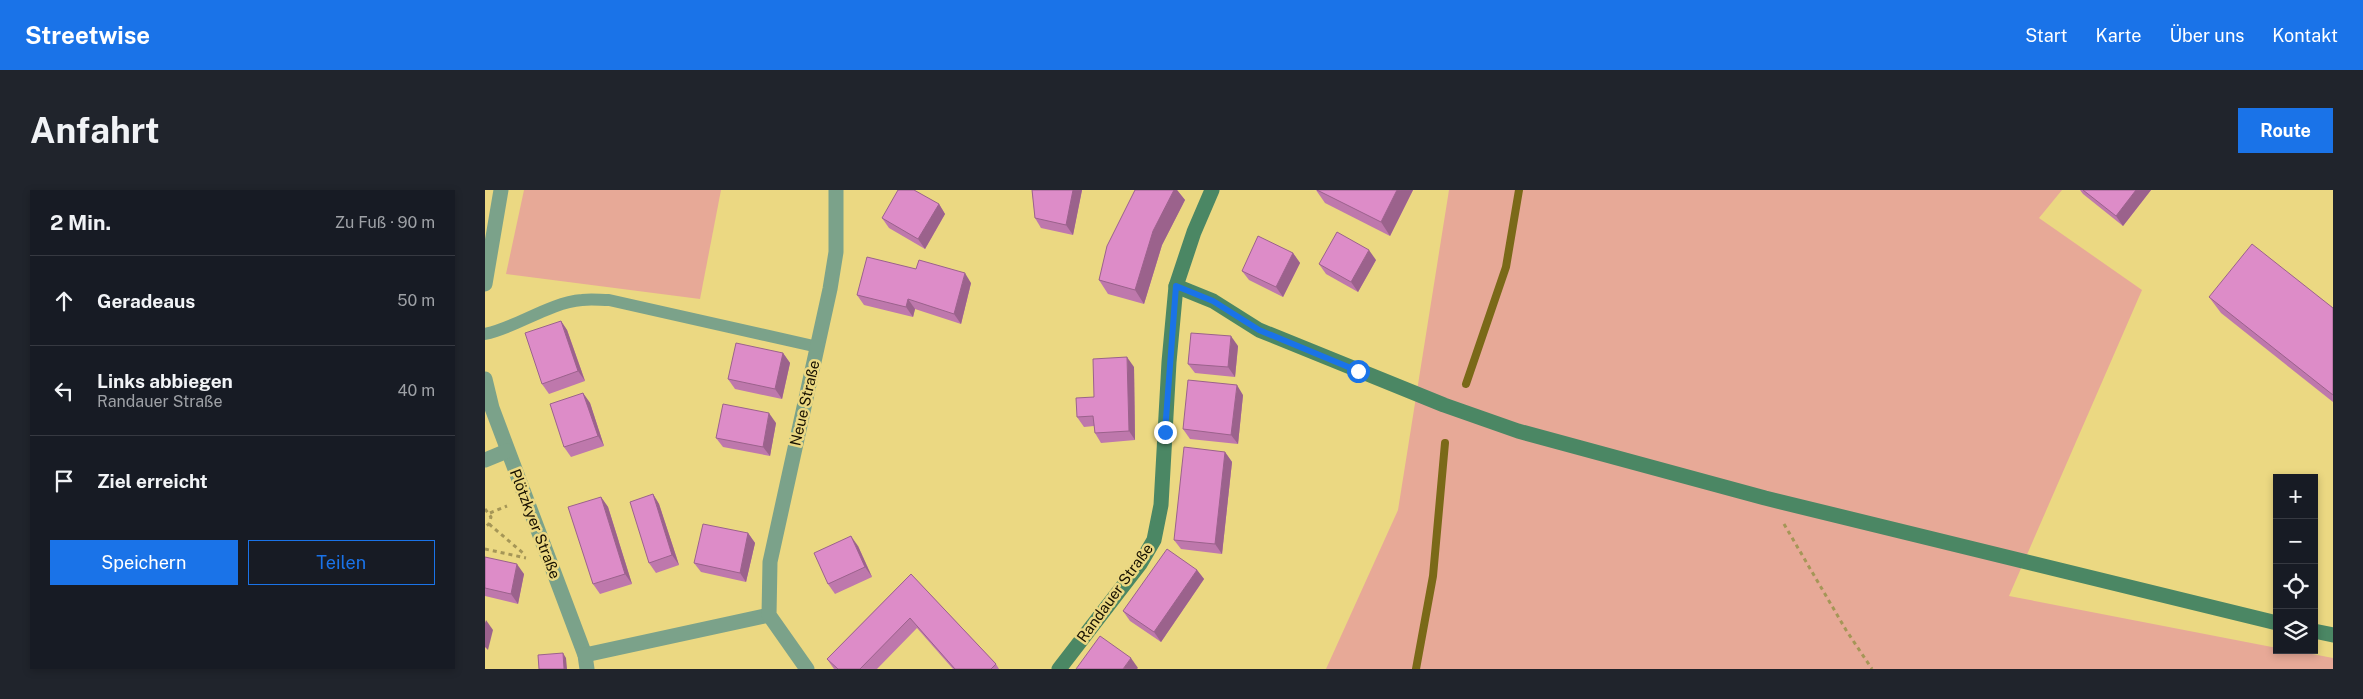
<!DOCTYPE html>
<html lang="de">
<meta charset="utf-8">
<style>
body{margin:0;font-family:"Public Sans",sans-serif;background:#20242c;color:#f1f3f6}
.controls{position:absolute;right:15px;bottom:15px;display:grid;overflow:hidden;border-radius:0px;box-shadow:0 2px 8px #0003}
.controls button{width:45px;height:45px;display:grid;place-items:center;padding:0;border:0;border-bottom:1px solid #363941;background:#171b24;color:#f1f3f6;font:25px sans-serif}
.stop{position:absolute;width:15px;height:15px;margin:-11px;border:4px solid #1a73e8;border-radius:50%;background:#fff}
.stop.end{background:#1a73e8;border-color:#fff;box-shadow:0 1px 5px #0008}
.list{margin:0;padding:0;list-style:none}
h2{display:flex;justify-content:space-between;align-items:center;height:65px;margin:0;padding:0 20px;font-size:21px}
h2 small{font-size:16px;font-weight:400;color:#9ea1a6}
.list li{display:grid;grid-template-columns:32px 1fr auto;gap:15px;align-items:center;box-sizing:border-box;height:90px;padding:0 20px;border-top:1px solid #363941}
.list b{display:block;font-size:19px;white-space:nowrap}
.list p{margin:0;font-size:16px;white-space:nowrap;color:#9ea1a6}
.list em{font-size:16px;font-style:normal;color:#9ea1a6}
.actions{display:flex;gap:10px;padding:15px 20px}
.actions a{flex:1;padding:11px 0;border:1px solid #1a73e8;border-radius:0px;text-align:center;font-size:18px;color:#1a73e8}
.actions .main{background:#1a73e8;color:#fff}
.icon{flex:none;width:28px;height:28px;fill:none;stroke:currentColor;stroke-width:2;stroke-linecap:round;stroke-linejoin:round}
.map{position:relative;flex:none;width:1848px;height:479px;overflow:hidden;border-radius:0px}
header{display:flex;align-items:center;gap:30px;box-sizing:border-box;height:70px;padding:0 25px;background:#1a73e8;color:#fff}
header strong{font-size:24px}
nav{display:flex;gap:28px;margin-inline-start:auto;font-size:18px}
.intro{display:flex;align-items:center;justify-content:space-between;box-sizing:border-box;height:120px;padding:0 30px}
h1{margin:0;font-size:35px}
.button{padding:12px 22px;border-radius:0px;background:#1a73e8;color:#fff;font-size:18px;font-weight:700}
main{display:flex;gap:30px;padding:0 30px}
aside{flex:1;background:#171b24;border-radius:0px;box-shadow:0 2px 8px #0003}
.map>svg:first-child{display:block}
</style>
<header>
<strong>Streetwise</strong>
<nav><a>Start</a><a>Karte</a><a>Über uns</a><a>Kontakt</a></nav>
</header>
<div class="intro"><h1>Anfahrt</h1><a class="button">Route</a></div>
<main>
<aside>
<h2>2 Min.<small>Zu Fuß · 90 m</small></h2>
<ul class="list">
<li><svg class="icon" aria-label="ahead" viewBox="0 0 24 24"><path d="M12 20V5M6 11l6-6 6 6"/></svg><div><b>Geradeaus</b></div><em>50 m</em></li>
<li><svg class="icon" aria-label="left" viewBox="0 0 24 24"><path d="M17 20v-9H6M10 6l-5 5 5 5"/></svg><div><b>Links abbiegen</b><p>Randauer Straße</p></div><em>40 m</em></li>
<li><svg class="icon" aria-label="arrive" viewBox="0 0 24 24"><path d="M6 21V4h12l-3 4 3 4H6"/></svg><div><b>Ziel erreicht</b></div></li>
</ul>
<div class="actions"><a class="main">Speichern</a><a>Teilen</a></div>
</aside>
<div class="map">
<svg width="1848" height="479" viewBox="0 0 1848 479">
<rect width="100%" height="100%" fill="#ebd882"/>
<g fill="#e7a997">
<polygon points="39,0 236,0 215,109 21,84"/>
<polygon points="964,0 1577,0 1554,28 1657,100 1524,406 1792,458 1792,460 1806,460 1848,468 1848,479 841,479 913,320"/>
</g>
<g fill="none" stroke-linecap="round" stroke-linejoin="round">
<g stroke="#7a6918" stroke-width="8">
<polyline points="981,194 1021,77 1034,0"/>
<polyline points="931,479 948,386 960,253"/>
</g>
<g stroke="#a59657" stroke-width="3" stroke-dasharray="4 4" stroke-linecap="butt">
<polyline points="0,319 6,327 4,334 0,337"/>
<polyline points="5,323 22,316"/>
<polyline points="4,334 38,363"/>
<polyline points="1299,334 1361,440 1387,479"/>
<polyline points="0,359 41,368"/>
</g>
<path stroke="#7ba28a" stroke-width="12" d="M0,144C33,137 63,113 97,110C106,109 115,110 124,110L333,157"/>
<g stroke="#7ba28a" stroke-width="15">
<polyline points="0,94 16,0"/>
<polyline points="0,189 7,218 100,465 102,479"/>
<polyline points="0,270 22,261"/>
<polyline points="100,465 284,425"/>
<polyline points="322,479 284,425 285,372 345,99 351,62 351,0"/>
</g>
<g stroke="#4b8764" stroke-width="15">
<polyline points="691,96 728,111 774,140 959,215 1033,241 1280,308 1792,433"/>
<polyline points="1829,441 1848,445"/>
<polyline points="574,479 655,374 669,350 676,315 684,172 691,96 709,42 727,0"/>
</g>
</g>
<g fill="#be78ac">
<polygon points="547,0 597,0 588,45 556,38 550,28"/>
<polygon points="650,0 692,0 700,10 677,55 659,114 623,104 614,90"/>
<polygon points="831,0 928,0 905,46 840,13"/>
<polygon points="1595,0 1666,0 1638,36 1598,4"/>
<polygon points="454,14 460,24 440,59 404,38 397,28"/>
<polygon points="808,63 815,73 798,107 764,90 757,81"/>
<polygon points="891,70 873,102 841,84 834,74"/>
<polygon points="486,93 476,134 430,119 428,127 379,115 372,105"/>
<polygon points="1724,107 1848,118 1848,212 1736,123"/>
<polygon points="76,131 82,140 100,191 64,204 57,194"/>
<polygon points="753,156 750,187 710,183 703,174"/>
<polygon points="298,163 305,173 297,209 250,199 243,189"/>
<polygon points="649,177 650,250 616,253 610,243 609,236 599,237 592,227 609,207"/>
<polygon points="98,203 105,213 119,256 86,267 79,257"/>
<polygon points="758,205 753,254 705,249 698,239"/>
<polygon points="291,233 285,266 238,257 231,248"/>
<polygon points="740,262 747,272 737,364 696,359 689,350"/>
<polygon points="168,304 174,314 194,375 171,383 164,373"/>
<polygon points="116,307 123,317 147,394 115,404 108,394"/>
<polygon points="263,343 270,353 261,392 216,382 209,373"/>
<polygon points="373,356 387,387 350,404 343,394"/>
<polygon points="0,367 39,384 33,414 0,406"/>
<polygon points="712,380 719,389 676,452 645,431 638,421"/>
<polygon points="426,384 511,474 514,479 468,479 432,438 392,479 349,479 342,469"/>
</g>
<g fill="#9b628c">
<polygon points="588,0 597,0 588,45 581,35"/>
<polygon points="689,0 692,0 700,10 677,55 659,114 650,100 668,41"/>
<polygon points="912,0 928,0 905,46 896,32"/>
<polygon points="1651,0 1666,0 1638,36 1631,26"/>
<polygon points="454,14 460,24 440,59 433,49"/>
<polygon points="884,60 891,70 873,102 866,92"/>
<polygon points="808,63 815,73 798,107 791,97"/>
<polygon points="480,83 486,93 476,134 469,124"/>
<polygon points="423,109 430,119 428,127 421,117"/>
<polygon points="76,131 82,140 100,191 93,181"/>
<polygon points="746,146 753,156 750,187 743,177"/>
<polygon points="298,163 305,173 297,209 290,199"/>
<polygon points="642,167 649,177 650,250 644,241"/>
<polygon points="752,195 758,205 753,254 746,245"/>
<polygon points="98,203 105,213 119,256 113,246"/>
<polygon points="284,223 291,233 285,266 278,257"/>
<polygon points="740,262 747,272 737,364 730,354"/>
<polygon points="168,304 174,314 194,375 187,365"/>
<polygon points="116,307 123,317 147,394 140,384"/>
<polygon points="263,343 270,353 261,392 255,383"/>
<polygon points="366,346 373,356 387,387 380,377"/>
<polygon points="32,374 39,384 33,414 26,404"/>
<polygon points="712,380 719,389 676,452 669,442"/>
<polygon points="1,430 8,440 3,460 0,457 0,433"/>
<polygon points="78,463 81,468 82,479 79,479"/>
<polygon points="646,468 653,478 652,479 638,479"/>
</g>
<g fill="#dd8cc8" stroke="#9b628c">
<polygon points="413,0 429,0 454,14 433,49 397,28"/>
<polygon points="547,0 588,0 581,35 550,28"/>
<polygon points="650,0 689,0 668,41 650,100 614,90 622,56"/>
<polygon points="832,0 912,0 896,32"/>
<polygon points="1598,0 1651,0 1631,26"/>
<polygon points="852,42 884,60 866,92 834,74"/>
<polygon points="773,46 808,63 791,97 757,81"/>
<polygon points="1767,54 1848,118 1848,205 1724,107"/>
<polygon points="382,67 431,79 434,70 480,83 469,124 423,109 421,117 372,105"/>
<polygon points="76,131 93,181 57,194 40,143"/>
<polygon points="706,143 746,146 743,177 703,174"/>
<polygon points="251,153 298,163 290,199 243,189"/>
<polygon points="642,167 644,241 610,243 608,226 592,227 591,208 609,207 608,169"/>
<polygon points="703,190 752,195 746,245 698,239"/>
<polygon points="98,203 113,246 79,257 65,214"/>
<polygon points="238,214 284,223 278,257 231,248"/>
<polygon points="699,257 740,262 730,354 689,350"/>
<polygon points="168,304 187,365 164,373 145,312"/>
<polygon points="116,307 140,384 108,394 83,317"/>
<polygon points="218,334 263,343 255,383 209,373"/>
<polygon points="366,346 380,377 343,394 329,363"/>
<polygon points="682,359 712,380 669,442 638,421"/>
<polygon points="0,367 32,374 26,404 0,398"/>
<polygon points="426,384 511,474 506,479 470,479 425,428 375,479 353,479 342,469"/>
<polygon points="615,446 646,468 638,479 591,479"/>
<polygon points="78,463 79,479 54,479 53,465"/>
</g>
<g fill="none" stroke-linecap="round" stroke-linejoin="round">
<polyline stroke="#1a73e8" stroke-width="6" points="680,242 691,96 728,111 774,140 873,181"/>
</g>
<g text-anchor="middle" stroke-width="5" stroke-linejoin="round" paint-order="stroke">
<g font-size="15" fill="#161000" stroke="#ebd882">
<text transform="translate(320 213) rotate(-77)" y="5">Neue Straße</text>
<text transform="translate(50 334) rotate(69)" y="5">Plötzkyer Straße</text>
<text transform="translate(630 403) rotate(-54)" y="5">Randauer Straße</text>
</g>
</g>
</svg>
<div class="controls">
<button>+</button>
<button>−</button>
<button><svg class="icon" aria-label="locate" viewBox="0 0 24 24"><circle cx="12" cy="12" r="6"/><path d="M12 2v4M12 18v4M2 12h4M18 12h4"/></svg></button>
<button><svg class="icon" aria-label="layers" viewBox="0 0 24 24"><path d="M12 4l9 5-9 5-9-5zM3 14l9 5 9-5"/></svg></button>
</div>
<div class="stop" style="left:873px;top:181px"></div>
<div class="stop end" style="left:680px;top:242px"></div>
</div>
</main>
